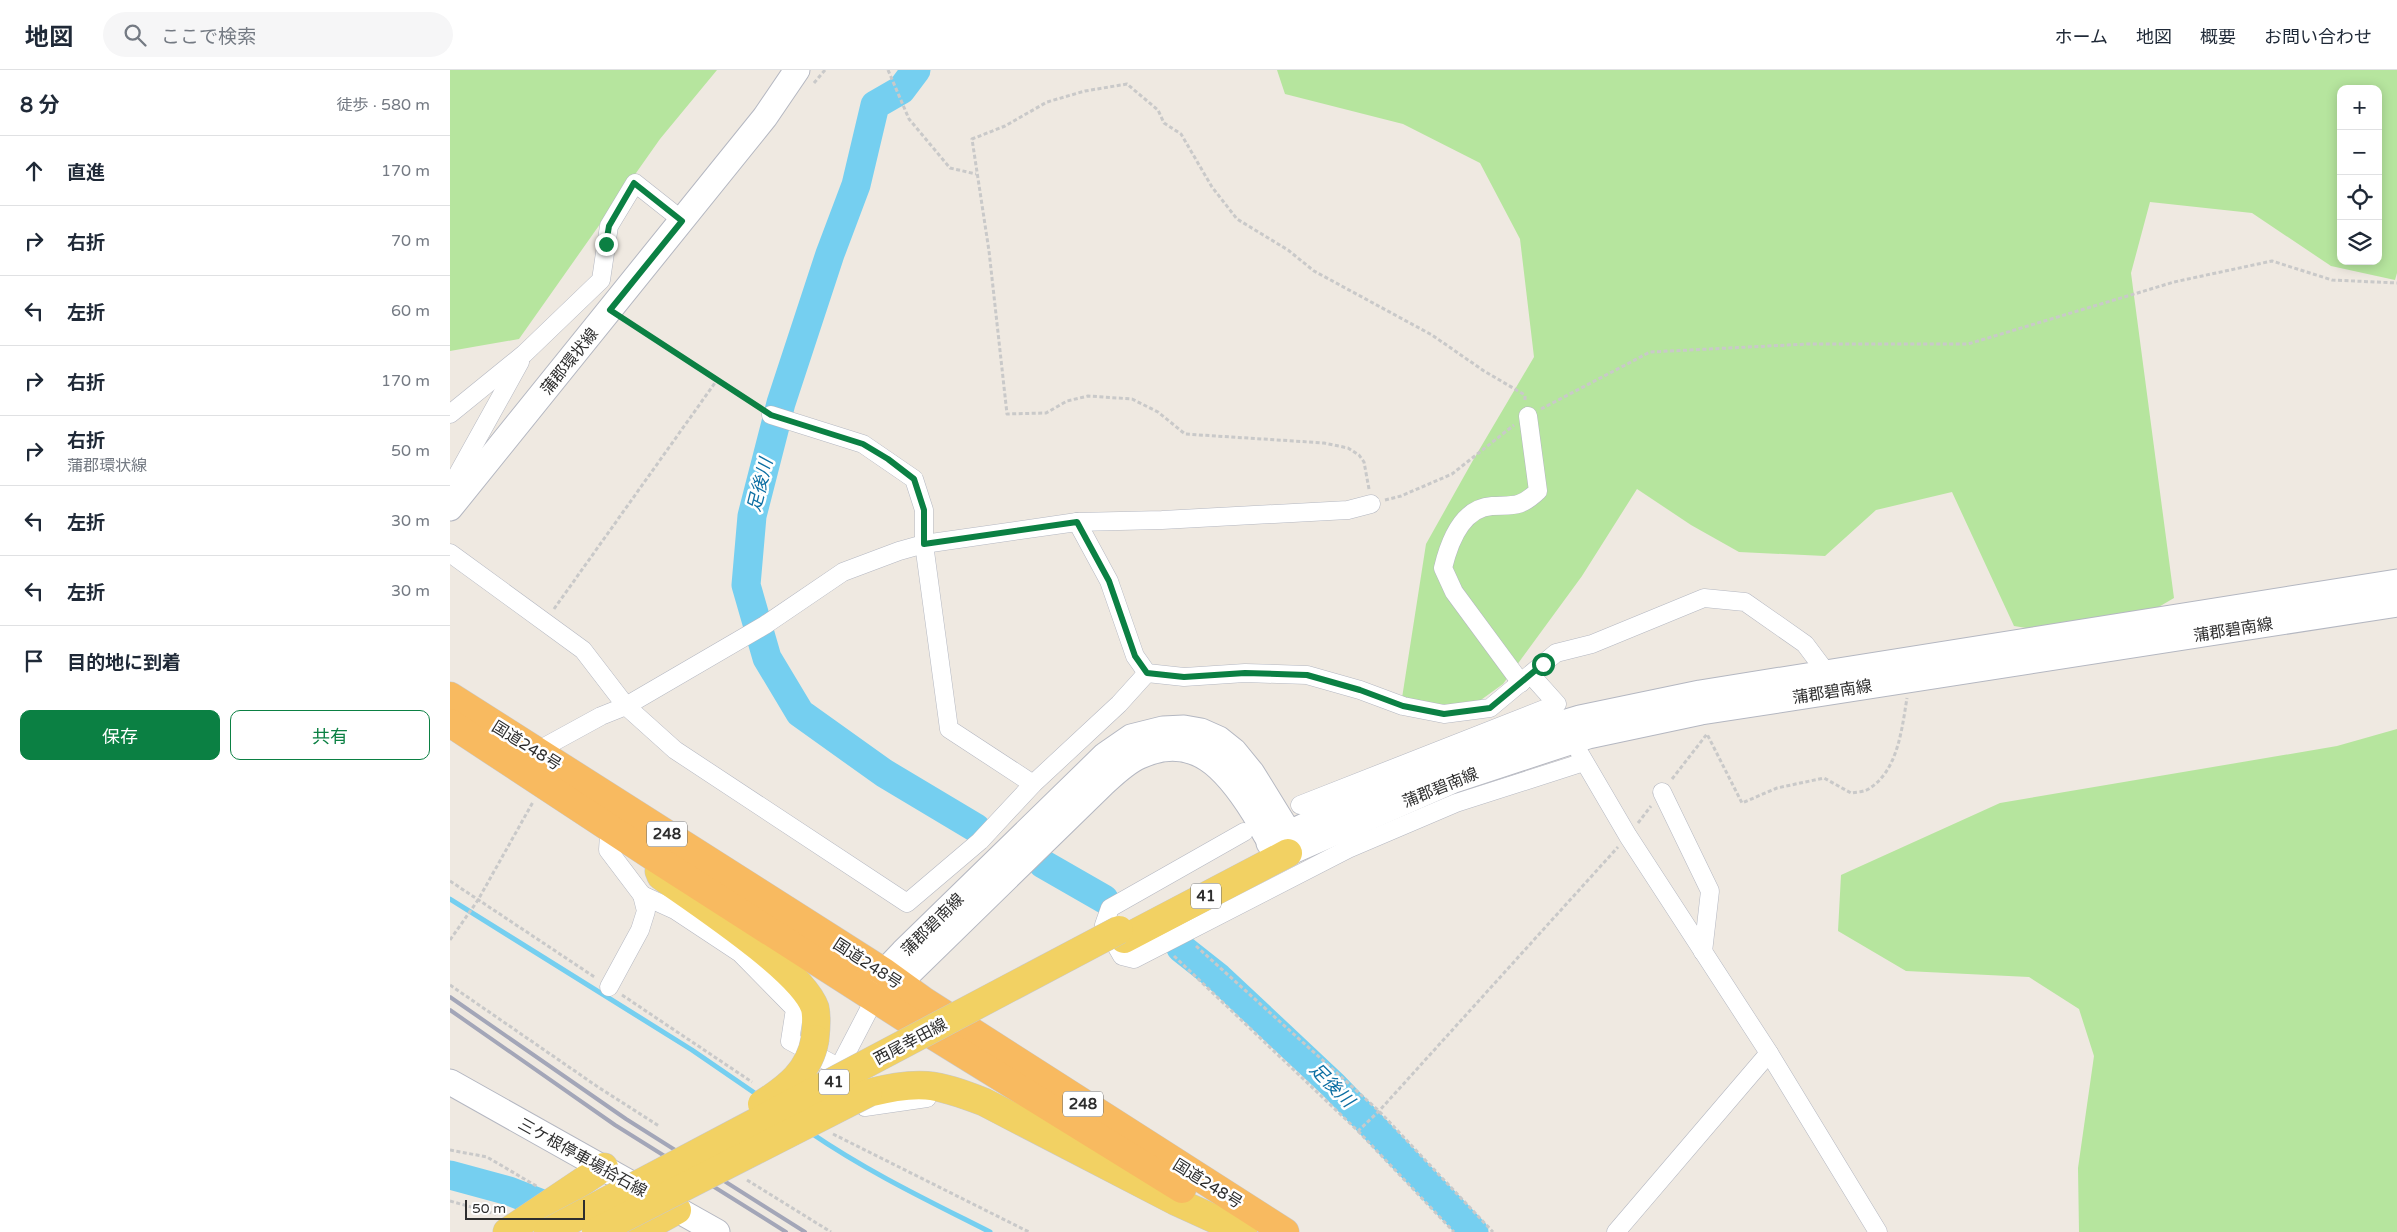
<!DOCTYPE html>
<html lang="ja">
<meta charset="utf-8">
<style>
body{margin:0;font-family:"Varela Round","Noto Sans JP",sans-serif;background:#f6f6f7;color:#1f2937}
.controls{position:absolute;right:15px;top:15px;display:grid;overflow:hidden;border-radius:10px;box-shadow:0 2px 12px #0003}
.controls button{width:45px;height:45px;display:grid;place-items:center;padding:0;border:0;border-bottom:1px solid #e0e1e3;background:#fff;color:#1f2937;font:25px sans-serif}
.scale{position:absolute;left:15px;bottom:12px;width:120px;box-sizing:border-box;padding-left:5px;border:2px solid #2e2e2e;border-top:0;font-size:14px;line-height:18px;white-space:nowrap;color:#2e2e2e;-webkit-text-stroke:4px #fff;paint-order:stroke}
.stop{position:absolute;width:15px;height:15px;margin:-11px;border:4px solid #0b8043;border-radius:50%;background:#fff}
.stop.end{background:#0b8043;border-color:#fff;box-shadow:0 1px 5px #0008}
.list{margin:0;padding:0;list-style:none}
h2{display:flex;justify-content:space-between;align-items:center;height:65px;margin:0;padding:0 20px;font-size:21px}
h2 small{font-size:16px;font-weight:400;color:#747a83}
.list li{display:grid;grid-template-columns:32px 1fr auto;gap:15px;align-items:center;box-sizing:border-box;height:70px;padding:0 20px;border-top:1px solid #e0e1e3}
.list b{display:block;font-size:19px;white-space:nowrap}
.list p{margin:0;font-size:16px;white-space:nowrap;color:#747a83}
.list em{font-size:16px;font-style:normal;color:#747a83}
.actions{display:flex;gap:10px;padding:15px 20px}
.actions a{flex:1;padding:11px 0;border:1px solid #0b8043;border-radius:10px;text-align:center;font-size:18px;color:#0b8043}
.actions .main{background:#0b8043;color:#fff}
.icon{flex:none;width:28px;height:28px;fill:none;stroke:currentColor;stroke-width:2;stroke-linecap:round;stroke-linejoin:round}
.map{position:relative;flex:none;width:1947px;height:1162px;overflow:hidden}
header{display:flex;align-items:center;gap:30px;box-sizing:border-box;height:70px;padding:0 25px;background:#fff;border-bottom:1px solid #e0e1e3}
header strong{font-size:24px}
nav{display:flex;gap:28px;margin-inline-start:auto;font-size:18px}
.search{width:350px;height:45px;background:#f6f6f7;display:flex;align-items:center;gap:12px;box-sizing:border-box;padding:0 18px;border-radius:28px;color:#747a83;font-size:19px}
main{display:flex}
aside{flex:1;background:#fff}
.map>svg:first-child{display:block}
</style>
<header>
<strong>地図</strong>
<div class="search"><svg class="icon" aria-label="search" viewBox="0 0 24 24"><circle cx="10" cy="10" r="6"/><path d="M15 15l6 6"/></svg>ここで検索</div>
<nav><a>ホーム</a><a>地図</a><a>概要</a><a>お問い合わせ</a></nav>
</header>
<main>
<aside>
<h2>8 分<small>徒歩 · 580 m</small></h2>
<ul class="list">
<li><svg class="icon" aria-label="ahead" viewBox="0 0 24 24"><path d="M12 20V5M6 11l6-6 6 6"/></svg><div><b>直進</b></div><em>170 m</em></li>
<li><svg class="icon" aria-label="right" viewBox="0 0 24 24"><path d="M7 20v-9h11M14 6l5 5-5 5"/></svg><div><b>右折</b></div><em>70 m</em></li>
<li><svg class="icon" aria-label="left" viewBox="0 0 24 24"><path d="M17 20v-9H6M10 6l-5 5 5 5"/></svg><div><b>左折</b></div><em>60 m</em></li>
<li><svg class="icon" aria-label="right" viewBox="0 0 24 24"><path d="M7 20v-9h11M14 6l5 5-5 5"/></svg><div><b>右折</b></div><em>170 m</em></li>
<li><svg class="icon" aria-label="right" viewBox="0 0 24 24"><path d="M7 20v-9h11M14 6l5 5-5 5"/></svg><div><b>右折</b><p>蒲郡環状線</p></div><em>50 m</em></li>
<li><svg class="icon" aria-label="left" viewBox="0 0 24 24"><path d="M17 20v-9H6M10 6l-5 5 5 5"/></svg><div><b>左折</b></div><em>30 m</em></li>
<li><svg class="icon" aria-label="left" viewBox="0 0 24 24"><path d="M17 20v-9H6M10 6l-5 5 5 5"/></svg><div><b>左折</b></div><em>30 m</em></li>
<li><svg class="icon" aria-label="arrive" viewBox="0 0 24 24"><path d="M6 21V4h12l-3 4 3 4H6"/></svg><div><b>目的地に到着</b></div></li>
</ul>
<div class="actions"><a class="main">保存</a><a>共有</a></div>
</aside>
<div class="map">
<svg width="1947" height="1162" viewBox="0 0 1947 1162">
<rect width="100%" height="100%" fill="#efe9e1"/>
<g fill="#b6e59e" fill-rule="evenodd">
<polygon points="0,0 267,0 210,69 69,269 0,281"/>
<path d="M827,0H1947V203L1945,210L1881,196L1802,143L1700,132L1681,203L1724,528L1652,570L1564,556L1502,422L1426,440L1375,486L1289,482L1241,455L1187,419L1132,506L1053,614L1010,645L952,628L976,474L1022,392L1084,287L1070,169L1030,93L953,54L835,24ZM1891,19H1928V191H1891Z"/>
<polygon points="1947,659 1947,1162 1629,1162 1628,1098 1644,986 1629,939 1579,907 1456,901 1388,861 1391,805 1550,733 1887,676"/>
</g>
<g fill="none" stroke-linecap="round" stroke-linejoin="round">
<g stroke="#75cff0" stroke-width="5">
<polyline points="0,829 242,980 309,1026"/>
<path d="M361,1063C418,1102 479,1131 540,1162"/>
</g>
<g stroke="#75cff0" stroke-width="29">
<polyline points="466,0 451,20 425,35 406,115 380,184 331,333 302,446 296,515 317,588 350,643 434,703 526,758"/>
<polyline points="593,794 654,829"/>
<polyline points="731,878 769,908 883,1015 1024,1162"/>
<polyline points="0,1105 59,1121 118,1144"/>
</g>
<defs>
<g id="minor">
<polyline points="0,344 74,284 151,210 159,156 185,113 233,151"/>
<polyline points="321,345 413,374 464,409 474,440 474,474 499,659 583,714"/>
<polyline points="0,418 70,292"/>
<polyline points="627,452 659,511 685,586 697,603 734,607 795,603 857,605 910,620 953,636 994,644 1040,638 1106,583 1142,574 1254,528 1295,532 1355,574 1376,602"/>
<polyline points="0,483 133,580 176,636 225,680 457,833 530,771 583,714 669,634 697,603"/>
<path d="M1071,613L1004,522L993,498C999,473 1011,438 1042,436C1064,435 1070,438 1088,421L1078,346"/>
<polyline points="87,681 151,646 176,636 315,555 393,502 449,481 474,474 627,452 712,450 898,440 921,434"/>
<polyline points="1130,684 1178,766 1319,983 1428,1162"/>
<polyline points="1212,722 1260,821 1253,882"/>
<polyline points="850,735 1107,634 1081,605"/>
<polyline points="155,753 159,765 158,780 192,825 196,841 190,860 159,917"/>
<polyline points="794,762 660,838 654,855 672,886 684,889 898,779 1006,733 1134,692"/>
<polyline points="192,825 225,840 290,883 345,939 340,971 390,998 415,1037 477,1028"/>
<polyline points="384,1007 425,928"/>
<polyline points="1166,1162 1319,983"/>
</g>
<g id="secondary">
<polyline points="0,438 315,47 347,0"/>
<polyline points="819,773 902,733 1037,676 1130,648 1250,623 1947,512"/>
<polyline points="838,783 1004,710 1138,666 1251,642 1947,534"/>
<polyline points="428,920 434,902 453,882 655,685 681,667 713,659 734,658 751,661 769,669 784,681 802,703 839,763 838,778"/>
<path d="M431,924L449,913L653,714C664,704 676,692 690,686C745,661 777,700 804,743C816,762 812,768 834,781"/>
<polyline points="0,1012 267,1162"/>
</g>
<g id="primary">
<path d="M209,801L211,806C246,831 352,900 365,938C367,947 366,960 365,969"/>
<polyline points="674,869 838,783"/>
<path d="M418,1023C469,1010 485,1013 534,1032L725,1131L793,1162"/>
<polyline points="57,1162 154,1097"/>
<polyline points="187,1162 227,1140"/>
</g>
<g id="trunk">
<polyline points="0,626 434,902 474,931 835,1162"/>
<polyline points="0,653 202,786 458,950 732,1119"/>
</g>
</defs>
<use href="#minor" stroke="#b4b7c1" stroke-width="19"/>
<use href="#secondary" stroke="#b4b7c1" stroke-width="27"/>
<use href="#primary" stroke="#c9c9c9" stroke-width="29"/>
<use href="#trunk" stroke="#c9c9c9" stroke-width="29"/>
<g stroke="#c9c9c9" stroke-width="3" stroke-dasharray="4 2.5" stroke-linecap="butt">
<polyline points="438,0 459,49 500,98 526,104"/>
<polyline points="364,13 375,0"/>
<polyline points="175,249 308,336"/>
<polyline points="1091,339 1200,282 1358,274 1518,274 1724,212 1822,191 1882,210 1947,213"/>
<polyline points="919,419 914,392 909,385 898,378 874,373 735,364 708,342 682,329 638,326 617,331 596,343 557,344 539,181 522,69 555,56 597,32 635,21 677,14 708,40 714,53 731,64 762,117 787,149 838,180 864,201 982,265 1034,301 1075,325 1075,331"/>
<polyline points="935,430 951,426 1002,404 1064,355"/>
<polyline points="104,539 267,310"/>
<path d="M1222,709L1257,664L1292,733L1327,718L1374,708L1401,723C1407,722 1415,722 1420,718C1448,700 1452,658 1457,628"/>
<polyline points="1188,753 1201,736"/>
<polyline points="0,811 146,908"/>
<polyline points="0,870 28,830 83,732"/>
<polyline points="746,876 929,1041 1043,1162"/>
<polyline points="724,886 908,1061 929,1041 1168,777"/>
<polyline points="0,915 148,1017 209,1056"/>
<polyline points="172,925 302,1012"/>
<polyline points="908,1061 1004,1162"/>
<polyline points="383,1064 579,1162"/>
<polyline points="0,1080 37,1087 88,1117"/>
<polyline points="297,1110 381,1162"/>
<polyline points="0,1131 46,1144"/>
</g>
<use href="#minor" stroke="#fff" stroke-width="18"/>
<use href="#secondary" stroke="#fff" stroke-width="25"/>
<use href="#primary" stroke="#f2d163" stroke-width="28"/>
<use href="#trunk" stroke="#f8ba60" stroke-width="28"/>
<g stroke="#a3a6b8" stroke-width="4">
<polyline points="0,927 176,1049 355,1162"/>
<polyline points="0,940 165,1055 336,1162"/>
</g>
<defs>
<g id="primary-bridge">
<path d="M312,1034C337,1018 360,1001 365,969"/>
<polyline points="98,1162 669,860"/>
<polyline points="146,1162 418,1023"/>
</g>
</defs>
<use href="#primary-bridge" stroke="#c9c9c9" stroke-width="29" stroke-linecap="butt"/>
<use href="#primary-bridge" stroke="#f2d163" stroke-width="28"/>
</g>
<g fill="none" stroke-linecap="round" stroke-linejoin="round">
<polyline stroke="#0b8043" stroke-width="6" points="156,174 159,156 184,113 232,151 160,240 321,345 413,374 438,389 464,409 474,440 474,474 627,452 659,511 685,586 697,603 734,607 795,603 857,605 910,620 953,636 994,644 1040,638 1093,594"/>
</g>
<g text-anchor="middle" stroke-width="5" stroke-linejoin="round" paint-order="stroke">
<g fill="#fff" stroke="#6d6d6d" stroke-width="1">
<rect x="197" y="751.5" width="40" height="25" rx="4"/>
<rect x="741" y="813.5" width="30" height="25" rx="4"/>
<rect x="369" y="999.5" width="30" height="25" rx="4"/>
<rect x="613" y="1021.5" width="40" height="25" rx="4"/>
</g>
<g font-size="15" font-weight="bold" fill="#2e2e2e">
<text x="217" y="769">248</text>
<text x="756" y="831">41</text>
<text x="384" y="1017">41</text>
<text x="633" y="1039">248</text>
</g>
<g font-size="16" fill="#2e2e2e" stroke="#fff">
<text transform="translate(119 291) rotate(-51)" y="6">蒲郡環状線</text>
<text transform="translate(1783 559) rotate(-9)" y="6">蒲郡碧南線</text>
<text transform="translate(1382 621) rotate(-9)" y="6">蒲郡碧南線</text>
<text transform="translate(77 675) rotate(32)" y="6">国道248号</text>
<text transform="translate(990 717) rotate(-22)" y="6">蒲郡碧南線</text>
<text transform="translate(482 854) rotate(-45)" y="6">蒲郡碧南線</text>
<text transform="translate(418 893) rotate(33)" y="6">国道248号</text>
<text transform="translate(460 971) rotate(-28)" y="6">西尾幸田線</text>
<text transform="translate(133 1087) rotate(29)" y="6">三ケ根停車場拾石線</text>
<text transform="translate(758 1113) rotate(32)" y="6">国道248号</text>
</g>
<g font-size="18" font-style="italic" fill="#0d6fa3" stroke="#fff">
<text transform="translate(310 415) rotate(-76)" y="6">足後川</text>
<text transform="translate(882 1015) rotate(45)" y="6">足後川</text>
</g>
</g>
</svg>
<div class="controls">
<button>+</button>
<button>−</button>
<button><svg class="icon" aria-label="locate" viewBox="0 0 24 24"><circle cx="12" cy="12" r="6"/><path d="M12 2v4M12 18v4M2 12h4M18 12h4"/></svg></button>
<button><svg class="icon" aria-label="layers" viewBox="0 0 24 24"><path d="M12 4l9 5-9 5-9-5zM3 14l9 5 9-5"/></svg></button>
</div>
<div class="scale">50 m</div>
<div class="stop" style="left:1093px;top:594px"></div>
<div class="stop end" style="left:156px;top:174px"></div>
</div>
</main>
